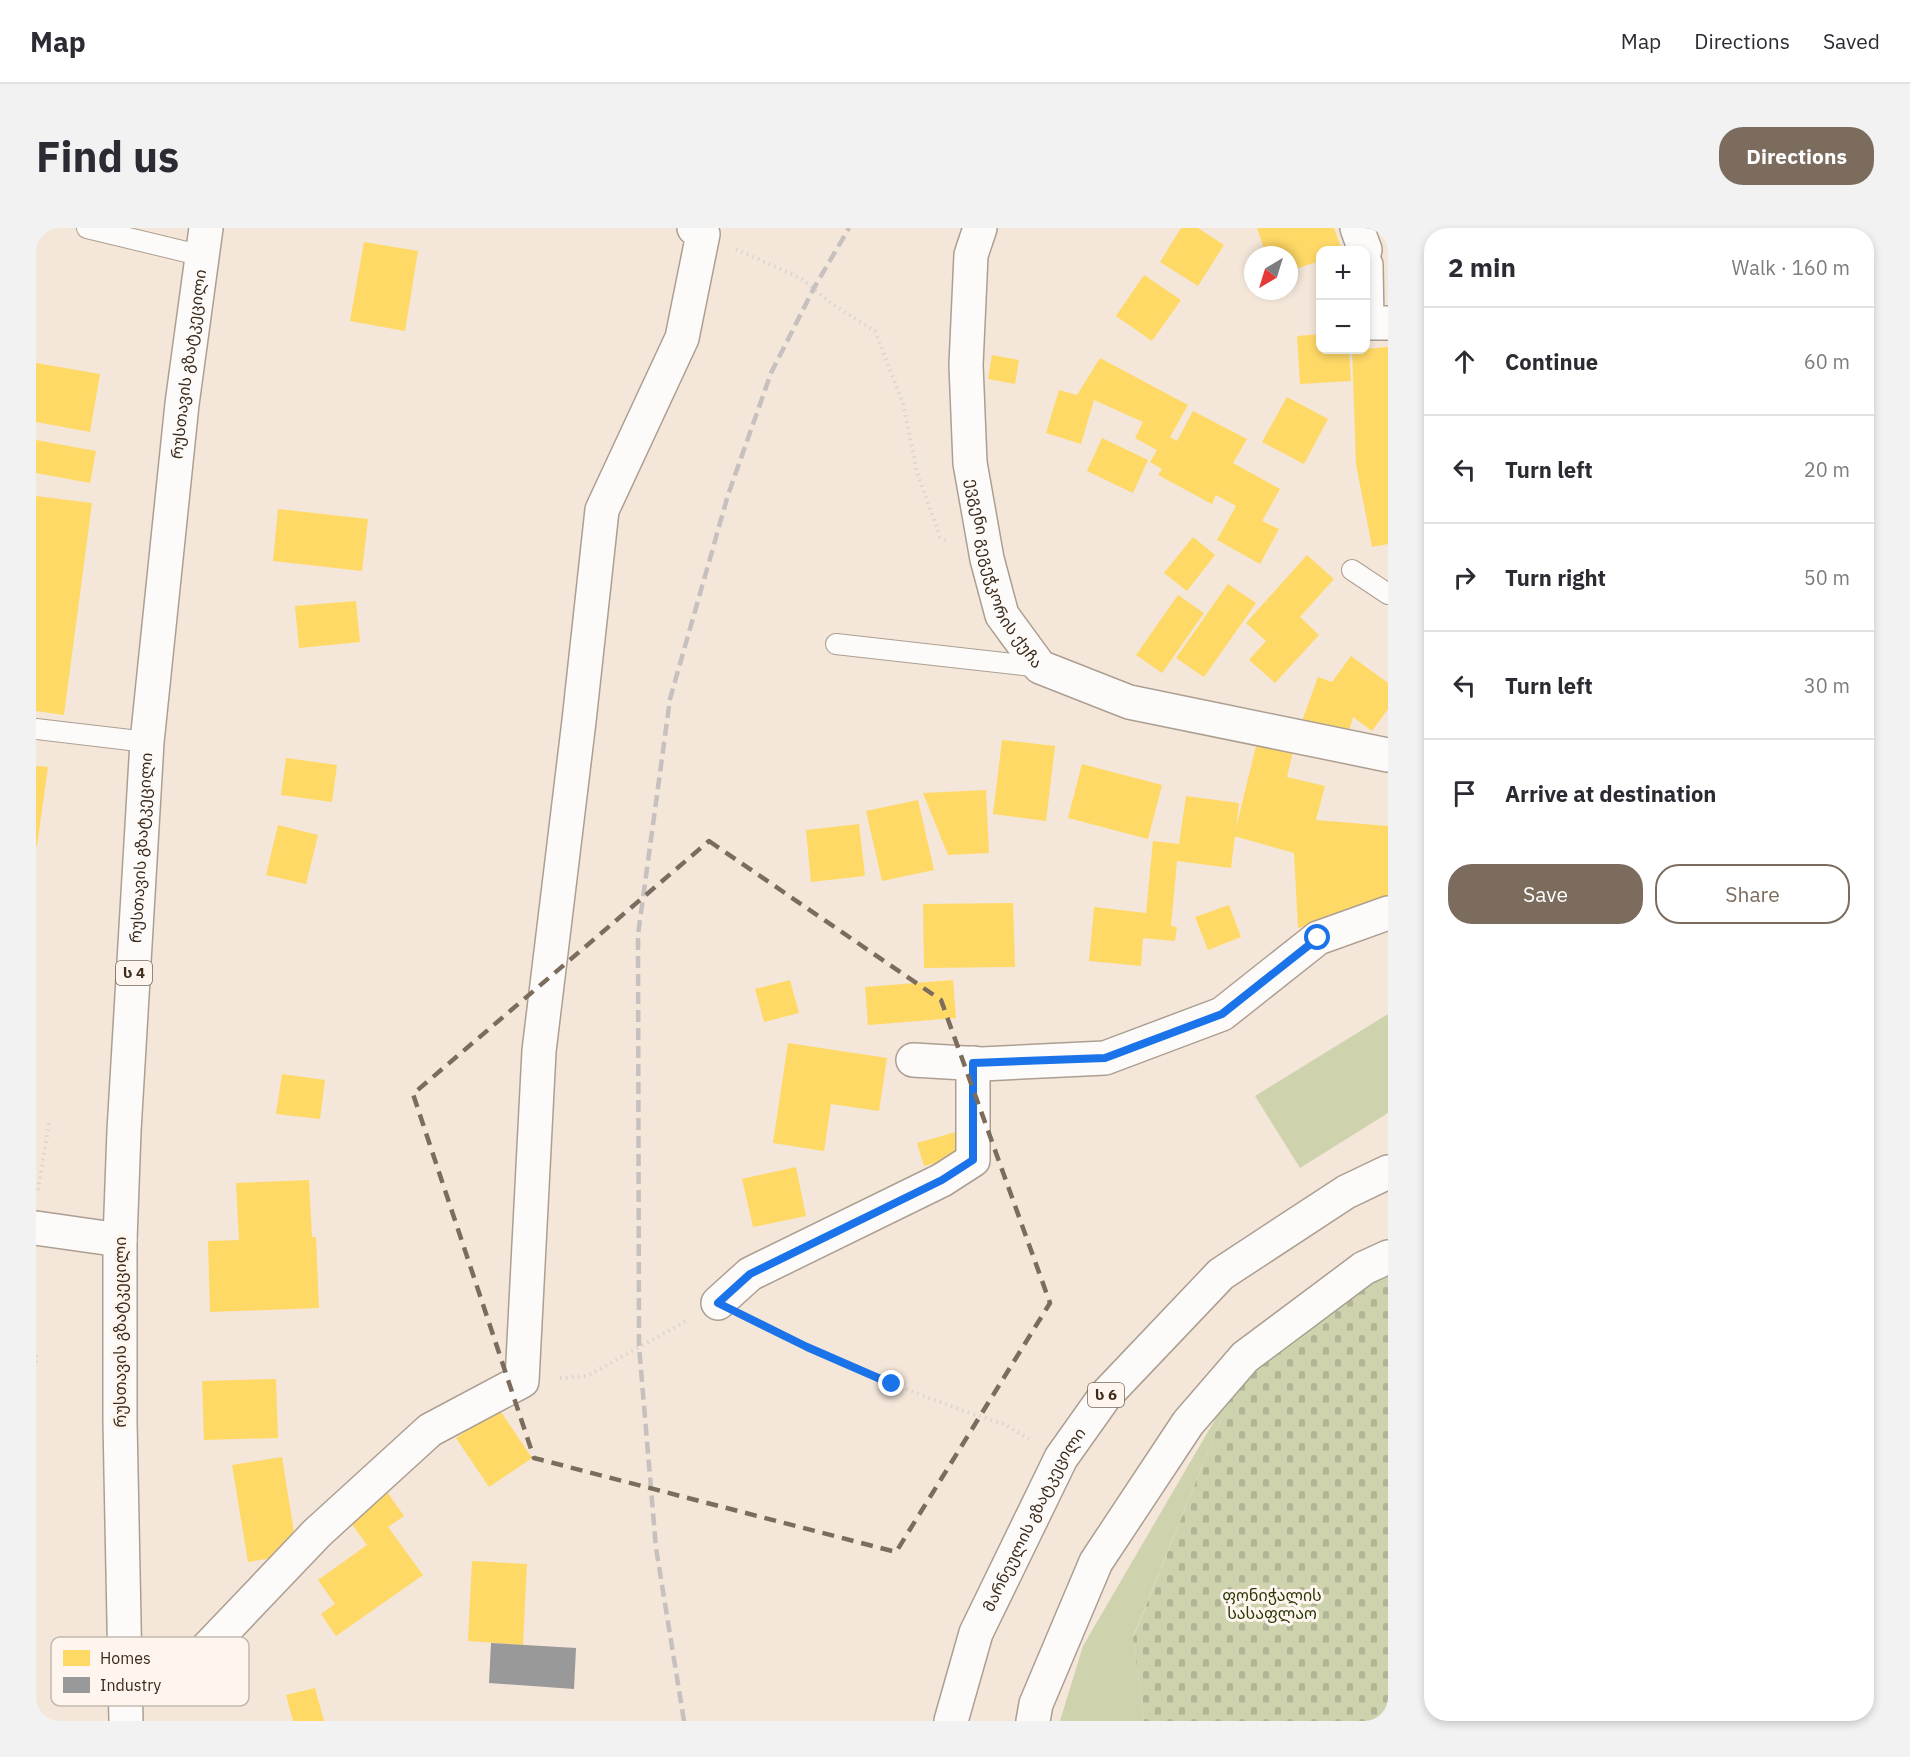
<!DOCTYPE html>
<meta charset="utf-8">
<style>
body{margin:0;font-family:"IBM Plex Sans","Noto Sans Georgian",sans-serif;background:#f2f2f3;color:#2b2b33}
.controls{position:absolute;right:18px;top:18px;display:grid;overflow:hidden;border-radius:12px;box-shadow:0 3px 9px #0003}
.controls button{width:54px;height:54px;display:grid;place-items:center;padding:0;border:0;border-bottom:2px solid #e1e1e2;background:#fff;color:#2b2b33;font:30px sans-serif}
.compass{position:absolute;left:1208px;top:18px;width:54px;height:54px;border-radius:50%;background:#fff;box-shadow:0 3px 9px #0003;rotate:218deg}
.stop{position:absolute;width:18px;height:18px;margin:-14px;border:4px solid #1a73e8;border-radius:50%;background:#fff}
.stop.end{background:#1a73e8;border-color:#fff;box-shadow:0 2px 6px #0008}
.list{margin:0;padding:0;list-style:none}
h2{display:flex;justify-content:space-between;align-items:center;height:78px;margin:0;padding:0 24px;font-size:26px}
h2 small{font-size:20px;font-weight:400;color:#7c7c81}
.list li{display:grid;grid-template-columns:39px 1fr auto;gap:18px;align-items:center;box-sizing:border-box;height:108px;padding:0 24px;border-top:2px solid #e1e1e2}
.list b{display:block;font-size:22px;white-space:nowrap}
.list em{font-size:20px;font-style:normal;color:#7c7c81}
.actions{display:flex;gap:12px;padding:18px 24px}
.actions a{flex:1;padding:14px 0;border:2px solid #7c6c5e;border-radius:24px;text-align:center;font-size:21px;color:#7c6c5e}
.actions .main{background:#7c6c5e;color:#fff}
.icon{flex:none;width:33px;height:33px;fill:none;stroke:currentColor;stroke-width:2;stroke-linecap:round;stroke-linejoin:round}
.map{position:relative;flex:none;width:1352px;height:1493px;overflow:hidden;border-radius:24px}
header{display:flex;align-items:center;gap:36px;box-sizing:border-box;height:84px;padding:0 30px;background:#fff;border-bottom:2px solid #e1e1e2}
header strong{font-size:28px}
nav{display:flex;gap:33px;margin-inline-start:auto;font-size:21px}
.intro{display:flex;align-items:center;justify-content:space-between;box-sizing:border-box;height:144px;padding:0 36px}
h1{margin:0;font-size:42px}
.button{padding:15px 27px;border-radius:24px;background:#7c6c5e;color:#fff;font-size:21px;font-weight:700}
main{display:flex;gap:36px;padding:0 36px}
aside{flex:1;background:#fff;border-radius:24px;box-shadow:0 3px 9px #0003}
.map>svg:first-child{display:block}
</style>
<header>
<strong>Map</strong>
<nav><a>Map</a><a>Directions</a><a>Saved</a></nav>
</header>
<div class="intro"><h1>Find us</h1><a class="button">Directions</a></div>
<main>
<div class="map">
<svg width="1352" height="1493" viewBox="0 0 1352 1493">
<defs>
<pattern id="cemetery-stones" width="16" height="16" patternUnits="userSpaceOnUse" patternTransform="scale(1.5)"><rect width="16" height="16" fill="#ced3ae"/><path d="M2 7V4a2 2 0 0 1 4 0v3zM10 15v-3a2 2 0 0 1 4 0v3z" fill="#b2b595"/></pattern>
</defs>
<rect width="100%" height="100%" fill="#f4e6d9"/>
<g fill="#ced3ae">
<polygon points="1352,786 1352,885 1264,940 1219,868"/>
<polygon points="1198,1159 1097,1409 1108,1493 1024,1493 1047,1418"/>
</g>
<polygon fill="url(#cemetery-stones)" points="1352,1038 1352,1493 1108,1493 1097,1410 1198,1159"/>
<g fill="#ffd966">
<polygon points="1145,0 1162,0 1188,17 1162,58 1124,34"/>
<polygon points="1221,0 1298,0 1306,22 1284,22 1284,33 1253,43 1253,27 1230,27"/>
<polygon points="328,14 382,23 369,103 314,93"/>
<polygon points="1108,47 1145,72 1116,113 1080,88"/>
<polygon points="1284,106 1284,122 1313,122 1315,153 1264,156 1261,108"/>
<polygon points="1352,119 1352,316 1336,319 1320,236 1316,122"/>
<polygon points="956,127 983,132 979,156 952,151"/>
<polygon points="1064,130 1152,177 1134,209 1141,213 1157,183 1211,211 1197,235 1244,261 1226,293 1243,301 1224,336 1181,312 1200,278 1180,267 1176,276 1122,247 1126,241 1114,234 1121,222 1099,210 1107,194 1058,172 1045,216 1010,205 1023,162 1041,167"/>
<polygon points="0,135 64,146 54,204 0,194"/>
<polygon points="1251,169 1292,191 1268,236 1226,214"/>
<polygon points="1066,210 1112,232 1097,265 1051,243"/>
<polygon points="0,212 60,223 54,255 0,245"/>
<polygon points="0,268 56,275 28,487 0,483"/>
<polygon points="242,281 332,291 326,343 237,333"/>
<polygon points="1157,309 1179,327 1151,363 1128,345"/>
<polygon points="1271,327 1298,351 1264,389 1283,407 1239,455 1213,432 1230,413 1210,395"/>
<polygon points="1192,356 1220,375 1168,449 1140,430"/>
<polygon points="1142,367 1168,385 1126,445 1100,427"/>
<polygon points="320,373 324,414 263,420 259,378"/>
<polygon points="1315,428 1352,455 1352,481 1336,503 1317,489 1311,509 1266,493 1282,449 1296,454"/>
<polygon points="966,512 1019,518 1010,593 957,586"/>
<polygon points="1221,514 1257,523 1251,549 1289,558 1280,592 1352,598 1352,674 1262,700 1258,625 1198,608"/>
<polygon points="250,530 301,537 296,574 245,567"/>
<polygon points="1046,536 1126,557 1112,611 1032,590"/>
<polygon points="0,538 12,539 1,618 0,618"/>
<polygon points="950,562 953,625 912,627 887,565"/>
<polygon points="1150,568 1203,575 1195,640 1141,633 1135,698 1141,699 1139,713 1107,710 1105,738 1053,733 1058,679 1110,685 1117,613 1143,616"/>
<polygon points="882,572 898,642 846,653 830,583"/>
<polygon points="823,596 829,648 775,654 770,602"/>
<polygon points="242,597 282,607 270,656 230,647"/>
<polygon points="977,675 979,739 888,740 887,676"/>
<polygon points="1193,677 1205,709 1172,722 1159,689"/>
<polygon points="754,752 763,785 728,794 719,761"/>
<polygon points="917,752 920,790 832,797 829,759"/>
<polygon points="752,815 851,830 843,883 795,876 788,923 737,915"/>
<polygon points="246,846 289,852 284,891 240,886"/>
<polygon points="920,904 926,928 888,938 881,915"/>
<polygon points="760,939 770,988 717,999 706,951"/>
<polygon points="273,952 276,1009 280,1009 283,1080 174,1084 172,1013 203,1012 200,955"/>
<polygon points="240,1151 242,1210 168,1212 166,1153"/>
<polygon points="463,1181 496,1230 453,1259 420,1210"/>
<polygon points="246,1229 260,1317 249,1328 212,1334 196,1237"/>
<polygon points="349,1261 368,1288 352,1299 387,1347 300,1408 285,1386 299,1376 282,1352 331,1317 310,1288"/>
<polygon points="436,1333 491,1336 487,1417 432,1413"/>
<polygon points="279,1460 288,1493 257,1493 250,1467"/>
</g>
<polygon fill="#999" points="455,1415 540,1420 538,1461 453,1455"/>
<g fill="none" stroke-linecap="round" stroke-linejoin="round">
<defs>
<g id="lane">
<polyline points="51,0 167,28"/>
<polyline points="1316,342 1352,366"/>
<polyline points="800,416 1004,439"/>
<polyline points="0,501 111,514"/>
</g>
<g id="street">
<path id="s1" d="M944,0L935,27L930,137L934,235L951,331L966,387L1004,439L1093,474L1352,527"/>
<polyline points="1321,0 1329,22"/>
<polyline points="1330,37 1331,95 1352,95"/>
<polyline points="877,832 946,836 1069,830 1186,786 1282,710 1352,685"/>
<polyline points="0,1000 84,1012"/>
<polyline points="682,1075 714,1046 906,952 937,932 937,835"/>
<polyline points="89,1427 161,1431 281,1305 394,1202 486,1153 503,823 543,493 566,282 646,110 667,6 658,0"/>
</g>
<g id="highway">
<path id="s2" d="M90,1493L84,1194V1012L88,903L111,514L146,176L170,0"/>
<path id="s3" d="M915,1493L940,1405L1025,1230L1069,1168L1185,1046L1310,964L1352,944"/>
<polyline points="997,1493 1000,1476 1060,1334 1152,1195 1209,1129 1328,1040 1352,1029"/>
</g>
</defs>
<use href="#lane" stroke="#ac9f92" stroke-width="22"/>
<use href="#street" stroke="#ac9f92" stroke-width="36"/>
<use href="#highway" stroke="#ac9f92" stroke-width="36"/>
<g stroke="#dad5d1" stroke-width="4" stroke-dasharray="1.5 4.5" stroke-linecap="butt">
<polyline points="700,21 766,51 796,76 839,103 867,175 881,244 904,309 910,312"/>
<polyline points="2,962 13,895"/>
<polyline points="717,1092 771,1119 856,1156 928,1183 968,1196 993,1211"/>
<polyline points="0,1127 0,1136"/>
<polyline points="524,1150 551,1148 652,1092"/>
</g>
<use href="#lane" stroke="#fdfbf9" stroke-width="20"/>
<use href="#street" stroke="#fdfbf9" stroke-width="33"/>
<use href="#highway" stroke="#fdfbf9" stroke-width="33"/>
<polyline stroke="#c6c1be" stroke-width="4.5" stroke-dasharray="12 6" stroke-linecap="butt" points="648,1493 620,1320 603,1118 602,707 634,471 692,267 735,145 778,60 813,0"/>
</g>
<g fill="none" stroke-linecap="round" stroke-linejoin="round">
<polyline stroke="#1a73e8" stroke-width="8" points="856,1156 771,1119 682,1075 714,1046 906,952 937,932 937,835 1069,830 1186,786 1282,710"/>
</g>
<path fill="none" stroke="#7c6c5e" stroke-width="4.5" stroke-dasharray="12 8" stroke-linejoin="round" d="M673,613L905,772L1014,1075L860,1324L498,1230L377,866Z"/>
<g text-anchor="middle" stroke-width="6" stroke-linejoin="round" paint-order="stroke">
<g fill="#fef6ee" stroke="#76685b" stroke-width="1.5">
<rect x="80" y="733" width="36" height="24" rx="4.5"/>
<rect x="1052" y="1155" width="36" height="24" rx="4.5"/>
</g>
<g font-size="15" font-weight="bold" fill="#3c2b1c">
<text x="98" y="750">ს 4</text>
<text x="1070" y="1172">ს 6</text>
</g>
<g font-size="16" fill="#3c2b1c" stroke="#fef6ee">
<text dy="6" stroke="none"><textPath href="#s2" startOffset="1360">რუსთავის გზატკეცილი</textPath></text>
<text dy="6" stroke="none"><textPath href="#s1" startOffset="354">ევგენი გეგეჭკორის ქუჩა</textPath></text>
<text dy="6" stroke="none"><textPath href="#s2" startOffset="874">რუსთავის გზატკეცილი</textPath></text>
<text transform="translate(84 1104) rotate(-90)" y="6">რუსთავის გზატკეცილი</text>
<text dy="6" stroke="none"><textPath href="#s3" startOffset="219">მარნეულის გზატკეცილი</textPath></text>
</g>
<g font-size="16" fill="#2b3806" stroke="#fef6ee">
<text x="1236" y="1373">ფონიჭალის<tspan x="1236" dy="18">სასაფლაო</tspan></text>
</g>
</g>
<rect x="15" y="1409" width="198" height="69" rx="9" fill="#fef6ee" stroke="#c4b9af" stroke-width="1.5"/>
<rect x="27" y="1422" width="27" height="16" fill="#ffd966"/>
<rect x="27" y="1449" width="27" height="16" fill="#999"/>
<g font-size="16" fill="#3c2b1c">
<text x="64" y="1436">Homes</text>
<text x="64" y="1463">Industry</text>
</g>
</svg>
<div class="controls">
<button>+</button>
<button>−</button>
</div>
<svg class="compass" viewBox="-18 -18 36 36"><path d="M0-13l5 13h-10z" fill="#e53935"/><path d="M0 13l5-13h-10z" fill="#7c7c81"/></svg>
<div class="stop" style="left:1282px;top:710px"></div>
<div class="stop end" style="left:856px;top:1156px"></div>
</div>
<aside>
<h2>2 min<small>Walk · 160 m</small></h2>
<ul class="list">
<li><svg class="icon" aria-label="ahead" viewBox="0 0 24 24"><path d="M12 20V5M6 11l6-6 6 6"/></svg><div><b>Continue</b></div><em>60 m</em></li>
<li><svg class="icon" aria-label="left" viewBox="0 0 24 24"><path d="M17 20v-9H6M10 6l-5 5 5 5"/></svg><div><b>Turn left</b></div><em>20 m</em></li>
<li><svg class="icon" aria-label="right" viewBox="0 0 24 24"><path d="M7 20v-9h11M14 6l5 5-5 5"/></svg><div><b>Turn right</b></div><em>50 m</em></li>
<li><svg class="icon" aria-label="left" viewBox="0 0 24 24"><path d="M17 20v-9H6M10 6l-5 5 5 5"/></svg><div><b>Turn left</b></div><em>30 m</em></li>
<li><svg class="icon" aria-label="arrive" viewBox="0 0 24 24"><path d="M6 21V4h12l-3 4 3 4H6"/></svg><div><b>Arrive at destination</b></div></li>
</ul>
<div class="actions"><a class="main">Save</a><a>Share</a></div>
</aside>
</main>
